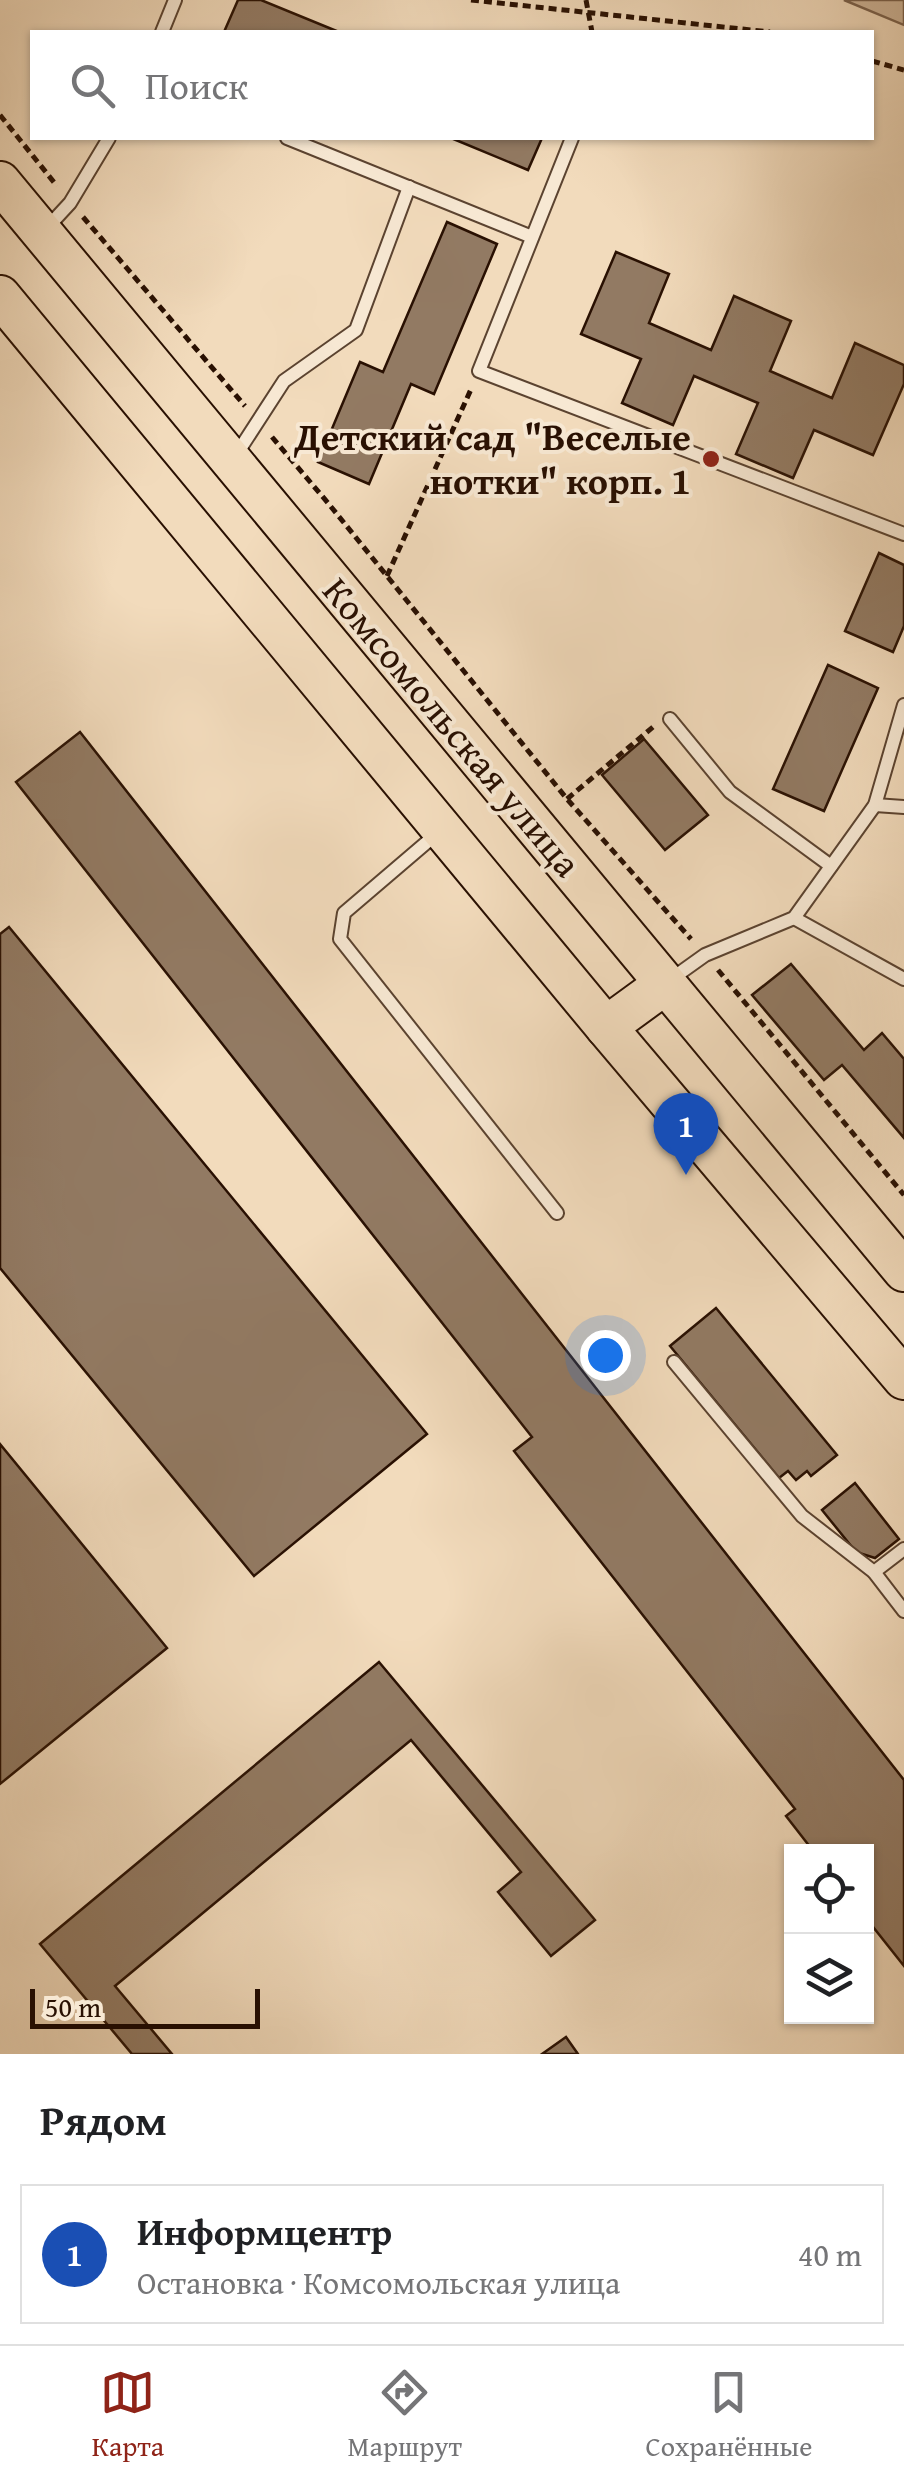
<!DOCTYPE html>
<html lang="ru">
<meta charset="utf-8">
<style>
body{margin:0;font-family:"Gentium Book Plus",serif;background:#f6f6f6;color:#202124}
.controls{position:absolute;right:30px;bottom:30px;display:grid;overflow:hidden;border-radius:0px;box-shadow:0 2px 8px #0004}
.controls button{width:90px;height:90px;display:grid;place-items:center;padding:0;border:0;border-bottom:2px solid #e0e0e0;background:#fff;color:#202124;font:50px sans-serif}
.scale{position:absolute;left:30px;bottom:25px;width:230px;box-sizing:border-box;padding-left:10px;border:5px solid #291002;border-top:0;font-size:28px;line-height:35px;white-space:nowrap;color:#291002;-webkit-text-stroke:8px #f7e8d3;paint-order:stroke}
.you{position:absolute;left:605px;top:1355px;width:35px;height:35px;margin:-25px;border:8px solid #fff;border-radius:50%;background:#1a73e8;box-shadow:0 0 0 15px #1a73e833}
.badge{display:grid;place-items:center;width:65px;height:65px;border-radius:50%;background:#8f2418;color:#fff;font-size:32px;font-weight:700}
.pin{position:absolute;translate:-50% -82px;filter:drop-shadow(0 2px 5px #0008)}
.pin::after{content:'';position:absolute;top:52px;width:35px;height:30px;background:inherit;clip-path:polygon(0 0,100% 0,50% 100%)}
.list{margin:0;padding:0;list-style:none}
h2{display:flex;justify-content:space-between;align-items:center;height:130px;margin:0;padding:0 40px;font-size:42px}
h2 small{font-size:32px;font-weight:400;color:#757577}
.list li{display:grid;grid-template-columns:65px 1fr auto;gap:30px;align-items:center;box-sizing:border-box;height:140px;margin:0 20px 20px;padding:0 20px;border:2px solid #e0e0e0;border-radius:0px}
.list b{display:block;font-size:38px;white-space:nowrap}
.list p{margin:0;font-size:32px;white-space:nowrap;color:#757577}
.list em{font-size:32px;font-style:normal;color:#757577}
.icon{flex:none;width:55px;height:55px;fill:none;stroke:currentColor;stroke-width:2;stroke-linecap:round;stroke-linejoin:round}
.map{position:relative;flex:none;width:904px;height:2054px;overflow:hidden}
.search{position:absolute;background:#fff;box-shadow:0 2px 8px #0004;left:30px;right:30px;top:30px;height:110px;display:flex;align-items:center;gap:25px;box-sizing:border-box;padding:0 35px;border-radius:0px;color:#757577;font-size:38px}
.sheet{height:290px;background:#fff}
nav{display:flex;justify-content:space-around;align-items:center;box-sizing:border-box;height:140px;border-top:2px solid #e0e0e0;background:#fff;font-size:28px;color:#757577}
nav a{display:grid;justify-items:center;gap:5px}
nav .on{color:#8f2418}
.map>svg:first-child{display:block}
</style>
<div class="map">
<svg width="904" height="2054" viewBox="0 0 904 2054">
<rect width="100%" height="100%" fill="#f2dbbc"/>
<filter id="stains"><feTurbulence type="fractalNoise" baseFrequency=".002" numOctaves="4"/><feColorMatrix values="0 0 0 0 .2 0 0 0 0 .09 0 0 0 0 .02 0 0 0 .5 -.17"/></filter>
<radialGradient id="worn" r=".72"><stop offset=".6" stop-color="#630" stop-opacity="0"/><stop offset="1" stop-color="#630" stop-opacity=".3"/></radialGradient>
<polygon fill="#d0b89c" stroke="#7c644f" stroke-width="2.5" points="844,0 904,0 904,25"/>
<g fill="#927a63" stroke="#291002" stroke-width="2.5">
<polygon points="238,0 261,0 339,32 224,32"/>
<polygon points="451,138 542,138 528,170"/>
<polygon points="447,222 497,244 434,394 411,384 369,484 318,462 360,362 383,372"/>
<polygon points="616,252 669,274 649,323 711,350 734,296 791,321 770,371 832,398 855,343 904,365 904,384 873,455 814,430 793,478 736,454 758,403 694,376 673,425 622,403 641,359 581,334"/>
<polygon points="879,553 904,565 904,626 893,652 845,631"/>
<polygon points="828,665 878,688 824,811 773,789"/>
<polygon points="80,732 904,1780 904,1966 866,1918 866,1852 814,1852 786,1816 795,1809 514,1451 532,1437 16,782"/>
<polygon points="644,739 708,815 665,850 602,775"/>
<polygon points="9,927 427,1434 254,1576 0,1268 0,934"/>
<polygon points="791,964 864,1050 882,1033 904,1059 904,1138 842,1065 824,1080 752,995"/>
<polygon points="716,1308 837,1455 811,1476 807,1471 796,1480 788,1471 779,1478 670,1346"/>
<polygon points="0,1444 167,1648 0,1784"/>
<polygon points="855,1483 899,1539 875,1558 856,1552 822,1510"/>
<polygon points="379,1662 595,1920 551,1956 498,1892 521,1872 411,1740 115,1986 172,2054 132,2054 40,1944"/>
<polygon points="566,2037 578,2054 542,2054"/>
</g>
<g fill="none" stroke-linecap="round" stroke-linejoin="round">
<defs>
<g id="service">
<polyline points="162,32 175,0"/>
<polyline points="287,138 532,237"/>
<polyline points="572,138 479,371 904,534"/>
<polyline points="45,230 70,203 109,138"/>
<polyline points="236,455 284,381 356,330 409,187"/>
<polyline points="670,719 730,792 831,866"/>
<polyline points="875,805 904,807"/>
<polyline points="440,831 344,913 340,939 557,1213"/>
<polyline points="794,918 904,979"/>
<polyline points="670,980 705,955 794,918 875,805 904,705"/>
<polyline points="674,1362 802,1516 874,1572 904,1549"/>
<polyline points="874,1572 904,1611"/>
</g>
<g id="primary">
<polyline points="0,182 904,1271"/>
<polyline points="0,296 606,1027 904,1379"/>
<polyline points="606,1027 665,984"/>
</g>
</defs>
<use href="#service" stroke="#5b4330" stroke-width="16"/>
<use href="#primary" stroke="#291002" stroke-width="44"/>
<g stroke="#291002" stroke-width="5" stroke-dasharray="8 5" stroke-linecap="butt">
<polyline points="471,0 770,32"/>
<polyline points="586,0 592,32"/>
<polyline points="872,61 904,70"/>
<polyline points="0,115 57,186"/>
<polyline points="83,217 245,406"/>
<polyline points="272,437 328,503 567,799 691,939"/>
<polyline points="387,576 472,387"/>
<polyline points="567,799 653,727"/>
<polyline points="718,970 904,1195"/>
</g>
<use href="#service" stroke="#f7e8d3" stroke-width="12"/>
<use href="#primary" stroke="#f2dbbc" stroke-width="40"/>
</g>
<circle fill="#8f2418" stroke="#f7e8d3" stroke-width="4" cx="711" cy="459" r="10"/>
<g text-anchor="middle" stroke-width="8" stroke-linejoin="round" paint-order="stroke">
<g font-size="38" font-weight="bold" fill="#291002" stroke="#f7e8d3" text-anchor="end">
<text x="691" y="450">Детский сад "Веселые<tspan x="691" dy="44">нотки" корп. 1</tspan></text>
</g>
<g font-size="38" fill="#291002" stroke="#f7e8d3">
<text transform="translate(452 727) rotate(50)" y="13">Комсомольская улица</text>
</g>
</g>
<rect width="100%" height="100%" filter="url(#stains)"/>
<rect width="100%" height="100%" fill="url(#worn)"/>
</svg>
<div class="controls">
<button><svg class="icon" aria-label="locate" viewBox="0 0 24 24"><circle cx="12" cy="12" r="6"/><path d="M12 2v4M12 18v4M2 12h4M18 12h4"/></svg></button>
<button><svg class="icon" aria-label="layers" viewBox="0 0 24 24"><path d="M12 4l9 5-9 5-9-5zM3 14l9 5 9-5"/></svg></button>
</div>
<div class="scale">50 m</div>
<div class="you"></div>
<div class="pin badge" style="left:686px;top:1175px;background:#1a4fb4">1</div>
<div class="search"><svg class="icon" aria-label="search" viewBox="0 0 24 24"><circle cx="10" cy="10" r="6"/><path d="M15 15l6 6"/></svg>Поиск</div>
</div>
<section class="sheet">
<h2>Рядом<small></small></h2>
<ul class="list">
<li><span class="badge" style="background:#1a4fb4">1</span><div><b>Информцентр</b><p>Остановка · Комсомольская улица</p></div><em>40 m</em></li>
</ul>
</section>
<nav>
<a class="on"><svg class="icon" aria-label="map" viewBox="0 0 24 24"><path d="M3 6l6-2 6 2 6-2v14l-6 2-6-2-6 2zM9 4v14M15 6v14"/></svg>Карта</a>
<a><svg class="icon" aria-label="directions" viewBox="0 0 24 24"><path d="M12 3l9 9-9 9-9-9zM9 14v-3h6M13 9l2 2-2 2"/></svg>Маршрут</a>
<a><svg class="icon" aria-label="saved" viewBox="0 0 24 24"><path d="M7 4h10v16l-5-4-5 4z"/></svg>Сохранённые</a>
</nav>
